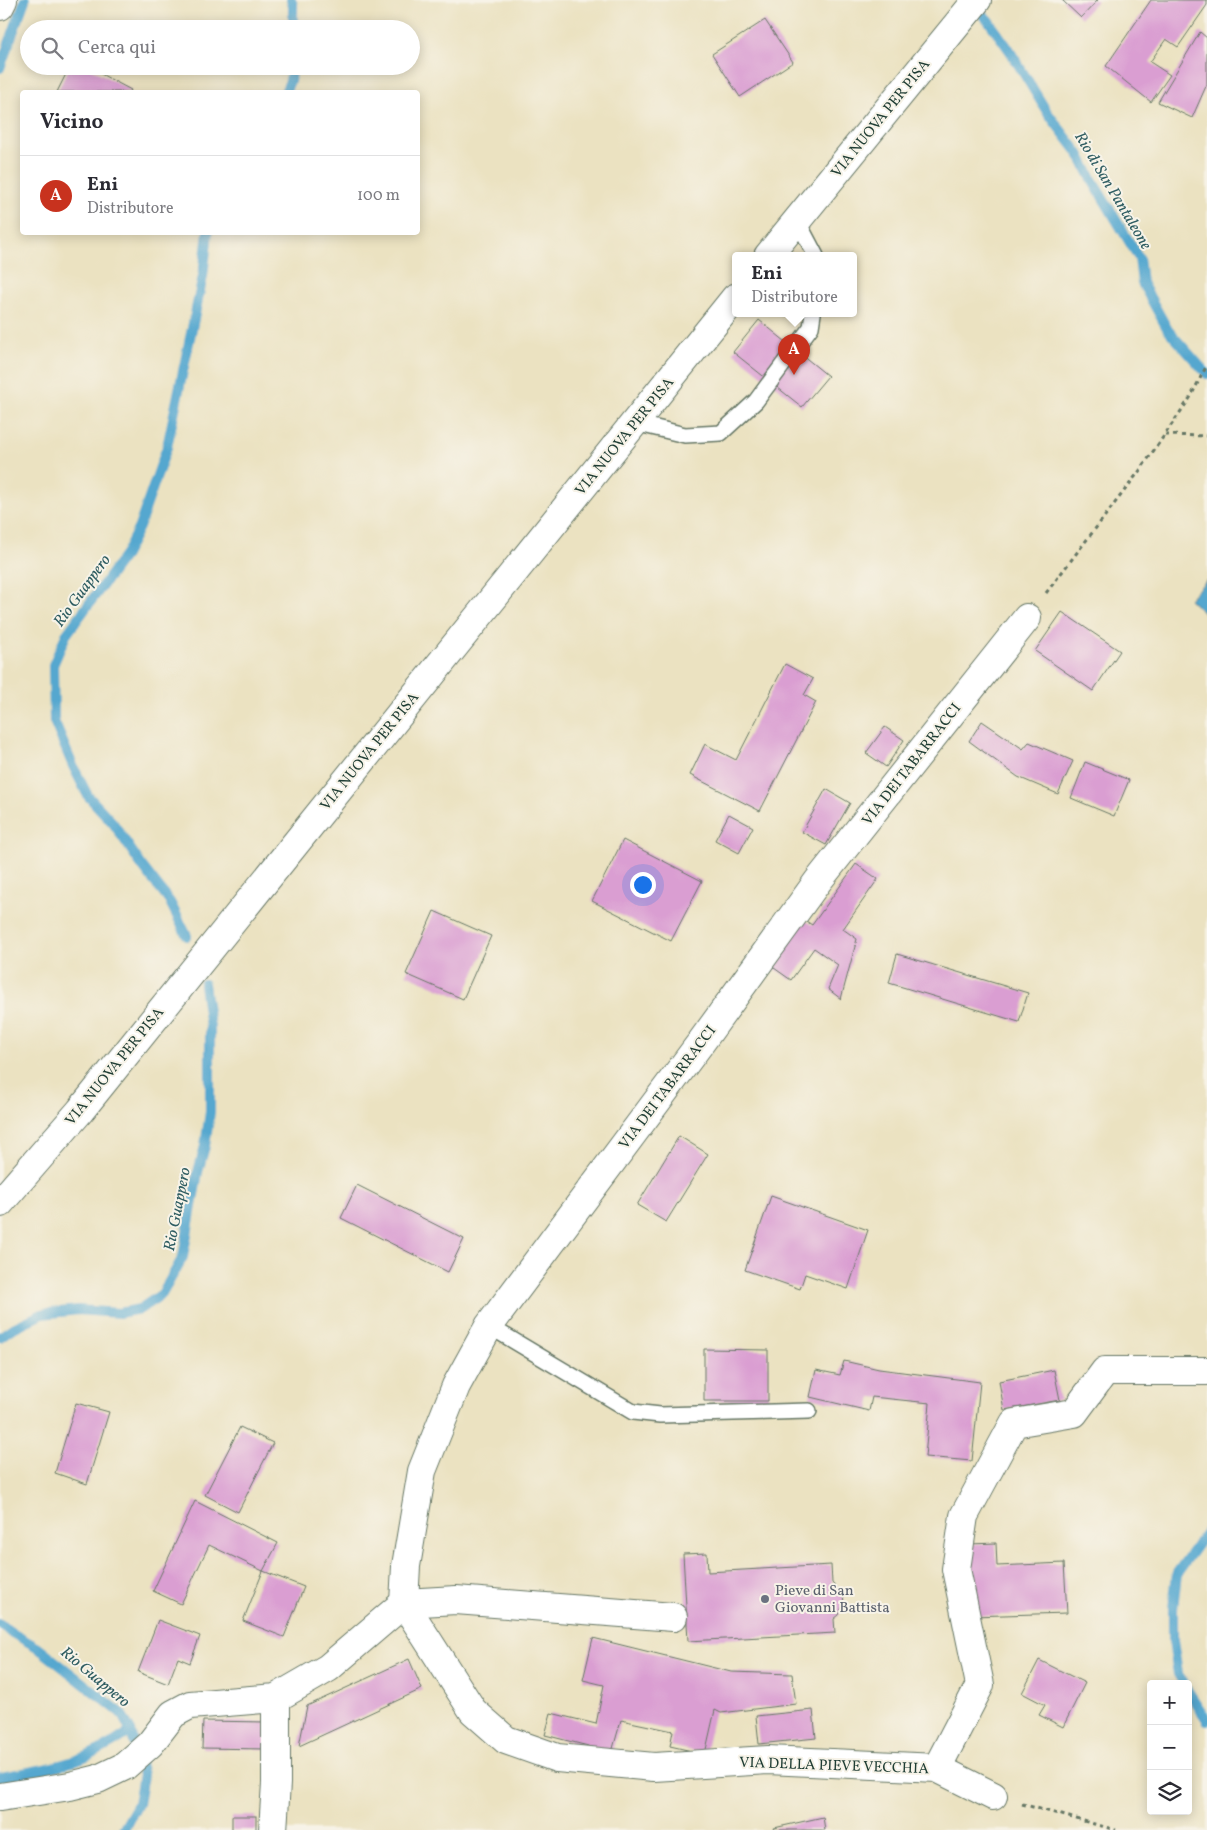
<!DOCTYPE html>
<html lang="it">
<meta charset="utf-8">
<style>
body{margin:0;font-family:Vollkorn,serif;background:#f7f7f7;color:#2b2b33}
.controls{position:absolute;right:15px;bottom:15px;display:grid;overflow:hidden;border-radius:5px;box-shadow:0 2px 12px #0003}
.controls button{width:45px;height:45px;display:grid;place-items:center;padding:0;border:0;border-bottom:1px solid #e1e1e2;background:#fff;color:#2b2b33;font:25px sans-serif}
.you{position:absolute;left:642px;top:884px;width:18px;height:18px;margin:-12px;border:4px solid #fff;border-radius:50%;background:#1a73e8;box-shadow:0 0 0 8px #1a73e833}
.badge{display:grid;place-items:center;width:32px;height:32px;border-radius:50%;background:#c8321e;color:#fff;font-size:16px;font-weight:700}
.pin{position:absolute;translate:-50% -41px;filter:drop-shadow(0 1px 2px #0008)}
.pin::after{content:'';position:absolute;top:26px;width:18px;height:15px;background:inherit;clip-path:polygon(0 0,100% 0,50% 100%)}
.popup{position:absolute;left:732px;top:252px;width:125px;height:65px;box-sizing:border-box;display:grid;place-content:center;border-radius:5px;background:#fff;filter:drop-shadow(0 1px 4px #0005);font-size:16px;white-space:nowrap;color:#7c7c81}
.popup b{font-size:19px;color:#2b2b33}
.popup::after{content:'';position:absolute;left:50%;top:100%;margin-left:-10px;border:10px solid transparent;border-top-color:#fff}
.list{margin:0;padding:0;list-style:none}
h2{display:flex;justify-content:space-between;align-items:center;height:65px;margin:0;padding:0 20px;font-size:21px}
h2 small{font-size:16px;font-weight:400;color:#7c7c81}
.list li{display:grid;grid-template-columns:32px 1fr auto;gap:15px;align-items:center;box-sizing:border-box;height:80px;padding:0 20px;border-top:1px solid #e1e1e2}
.list b{display:block;font-size:19px;white-space:nowrap}
.list p{margin:0;font-size:16px;white-space:nowrap;color:#7c7c81}
.list em{font-size:16px;font-style:normal;color:#7c7c81}
.icon{flex:none;width:28px;height:28px;fill:none;stroke:currentColor;stroke-width:2;stroke-linecap:round;stroke-linejoin:round}
.map{position:relative;flex:none;width:1207px;height:1830px;overflow:hidden}
.search{position:absolute;background:#fff;box-shadow:0 2px 12px #0003;left:20px;top:20px;width:400px;height:55px;display:flex;align-items:center;gap:12px;box-sizing:border-box;padding:0 18px;border-radius:28px;color:#7c7c81;font-size:19px}
.panel{position:absolute;background:#fff;box-shadow:0 2px 12px #0003;left:20px;top:90px;width:400px;height:145px;border-radius:5px}
.map>svg:first-child{display:block}
</style>
<div class="map">
<svg width="1207" height="1830" viewBox="0 0 1207 1830">
<rect width="100%" height="100%" fill="#f7f3e8"/>
<filter id="ink" filterUnits="userSpaceOnUse"><feTurbulence type="fractalNoise" baseFrequency=".02" numOctaves="2"/><feDisplacementMap in="SourceGraphic" scale="10" xChannelSelector="R" yChannelSelector="G"/><feConvolveMatrix kernelMatrix="1 2 1 2 8 2 1 2 1" color-interpolation-filters="sRGB"/></filter>
<filter id="wash" filterUnits="userSpaceOnUse"><feTurbulence type="fractalNoise" baseFrequency=".0096" numOctaves="4" result="noise"/><feDisplacementMap in="SourceGraphic" scale="20" xChannelSelector="R" yChannelSelector="G"/><feGaussianBlur stdDeviation="1.12" result="paint"/><feColorMatrix in="noise" values="0 0 0 0 0 0 0 0 0 0 0 0 0 0 0 0 0 1.4 0 .05"/><feComposite in="paint" operator="in"/></filter>
<g filter="url(#wash)">
<rect width="100%" height="100%" fill="#ebe2c1"/>
<polygon fill="#54a7cf" stroke="#3a7282" points="1207,580 1207,616 1189,599"/>
<g fill="none" stroke-linecap="round" stroke-linejoin="round">
<g stroke="#54a7cf" stroke-width="10">
<polyline points="291,0 293,5 293,29"/>
<polyline points="974,6 988,20 1010,51 1047,112 1079,154 1095,185 1139,258 1142,283 1168,330 1207,374"/>
<polyline points="0,68 25,0"/>
<polyline points="285,92 290,81 292,66"/>
<polyline points="187,936 170,902 142,866 113,823 88,796 73,766 54,721 53,665 66,635 125,555 139,527 167,447 203,276 208,232"/>
<polyline points="0,1337 11,1329 42,1314 78,1310 119,1313 140,1309 162,1294 183,1257 198,1172 205,1146 210,1112 210,1027 204,984"/>
<polyline points="0,1624 12,1633 37,1647 121,1713 131,1731 143,1775 138,1804 123,1830"/>
<polyline points="1184,1684 1178,1674 1173,1641 1173,1609 1177,1573 1207,1531"/>
<polyline points="1188,1691 1207,1720"/>
<path d="M0,1777C53,1768 86,1763 131,1731"/>
</g>
</g>
<g id="blocks">
<g fill="#da9ed2">
<polygon points="1062,0 1098,0 1081,18"/>
<polygon points="1151,0 1207,0 1207,5 1178,47 1166,39 1150,62 1170,75 1151,102 1106,66"/>
<polygon points="765,20 793,62 740,97 712,54"/>
<polygon points="1200,32 1207,38 1207,84 1192,118 1158,102"/>
<polygon points="70,66 86,66 131,90 130,92 57,92"/>
<polygon points="759,320 828,376 802,407 733,352"/>
<polygon points="1062,612 1120,651 1093,691 1035,651"/>
<polygon points="785,664 813,679 804,695 816,702 760,811 690,775 705,744 736,760"/>
<polygon points="982,721 1023,749 1029,742 1073,761 1058,794 1018,777 969,741"/>
<polygon points="885,727 904,740 886,767 866,753"/>
<polygon points="1085,762 1129,780 1114,816 1071,798"/>
<polygon points="826,789 850,803 826,845 802,832"/>
<polygon points="729,814 753,827 739,853 715,840"/>
<polygon points="623,840 702,881 671,941 592,901"/>
<polygon points="856,864 878,879 843,929 857,939 841,999 828,989 838,965 814,948 791,980 767,963 800,917 812,925"/>
<polygon points="434,911 491,936 463,999 406,974"/>
<polygon points="897,954 1028,993 1019,1022 889,983"/>
<polygon points="679,1136 708,1154 666,1222 637,1205"/>
<polygon points="357,1185 464,1239 448,1272 341,1218"/>
<polygon points="771,1196 868,1230 848,1289 805,1274 800,1289 745,1270"/>
<polygon points="704,1349 768,1350 768,1401 704,1401"/>
<polygon points="844,1361 879,1369 980,1382 972,1461 925,1457 930,1403 872,1397 869,1411 810,1397 816,1370 840,1375"/>
<polygon points="1054,1370 1060,1400 1004,1410 999,1381"/>
<polygon points="76,1403 109,1412 87,1484 55,1473"/>
<polygon points="240,1427 273,1443 238,1512 205,1495"/>
<polygon points="195,1501 278,1543 263,1571 209,1545 181,1604 153,1591"/>
<polygon points="996,1543 997,1566 1064,1563 1067,1613 972,1616 969,1544"/>
<polygon points="707,1553 708,1572 831,1565 832,1583 843,1595 844,1603 839,1615 834,1619 835,1633 688,1641 683,1554"/>
<polygon points="263,1571 304,1587 284,1637 243,1621"/>
<polygon points="158,1620 200,1636 190,1663 178,1658 168,1684 138,1672"/>
<polygon points="593,1638 731,1672 792,1674 796,1704 721,1713 715,1710 705,1754 670,1746 673,1731 621,1720 612,1752 545,1735 551,1713 596,1724 604,1685 583,1680"/>
<polygon points="409,1659 422,1689 299,1746 307,1706"/>
<polygon points="1039,1660 1085,1683 1063,1727 1039,1715 1045,1705 1022,1693"/>
<polygon points="813,1710 816,1738 759,1744 756,1716"/>
<polygon points="203,1721 266,1722 266,1749 202,1748"/>
<rect x="232" y="1816" width="24" height="14"/>
<polygon points="823,1817 825,1830 775,1830 774,1828"/>
</g>
</g>
</g>
<g filter="url(#ink)">
<use href="#blocks" fill-opacity="0" stroke="#667765" stroke-width="1"/>
<g fill="none" stroke-linecap="round" stroke-linejoin="round">
<defs>
<g id="lane">
<polyline points="797,220 816,256"/>
<polyline points="635,423 685,435 721,433 756,401 811,327 813,314"/>
<polyline points="489,1326 633,1412 660,1415 809,1411"/>
</g>
<g id="street">
<polyline points="0,6 3,0"/>
<polyline points="937,1768 980,1685 956,1569 964,1516 1014,1423 1074,1413 1105,1371 1207,1371"/>
<polyline points="993,1796 937,1768 768,1760 654,1767 557,1758 506,1740 473,1711 404,1603 406,1566 422,1471 456,1386 489,1326 699,1045 818,881 1027,618"/>
<polyline points="0,1797 70,1786 98,1779 125,1766 150,1744 173,1714 190,1705 276,1698 328,1668 404,1603 456,1600 673,1617"/>
<polyline points="273,1830 276,1783 276,1698"/>
</g>
<g id="primary">
<polyline points="768,256 977,0"/>
<polyline points="0,1203 80,1111 735,298"/>
</g>
</defs>
<use href="#lane" stroke="#667765" stroke-width="18"/>
<use href="#street" stroke="#667765" stroke-width="30"/>
<use href="#primary" stroke="#667765" stroke-width="30"/>
<g stroke="#667765" stroke-width="3" stroke-dasharray="4 4" stroke-linecap="butt">
<polyline points="1165,435 1207,436"/>
<polyline points="1046,593 1141,469 1190,398 1207,365"/>
<polyline points="1022,1804 1116,1830"/>
</g>
<use href="#lane" stroke="#fff" stroke-width="15"/>
<use href="#street" stroke="#fff" stroke-width="28"/>
<use href="#primary" stroke="#fff" stroke-width="28"/>
</g>
</g>
<circle fill="#6b7280" stroke="#f7f3e8" stroke-width="2" cx="765" cy="1599" r="5"/>
<g text-anchor="middle" stroke-width="4" stroke-linejoin="round" paint-order="stroke">
<g font-size="15" fill="#1f3d34" stroke="#f7f3e8">
<text transform="translate(880 118) rotate(-51)" y="5">VIA NUOVA PER PISA</text>
<text transform="translate(624 436) rotate(-51)" y="5">VIA NUOVA PER PISA</text>
<text transform="translate(369 751) rotate(-51)" y="5">VIA NUOVA PER PISA</text>
<text transform="translate(911 764) rotate(-52)" y="5">VIA DEI TABARRACCI</text>
<text transform="translate(114 1066) rotate(-51)" y="5">VIA NUOVA PER PISA</text>
<text transform="translate(667 1087) rotate(-53)" y="5">VIA DEI TABARRACCI</text>
<text transform="translate(834 1765) rotate(2)" y="5">VIA DELLA PIEVE VECCHIA</text>
</g>
<g font-size="15" fill="#5b616d" stroke="#f7f3e8" text-anchor="start">
<text x="775" y="1595">Pieve di San<tspan x="775" dy="17">Giovanni Battista</tspan></text>
</g>
<g font-size="16" font-style="italic" fill="#2f5d62" stroke="#f7f3e8">
<text transform="translate(1114 190) rotate(59)" y="6">Rio di San Pantaleone</text>
<text transform="translate(81 590) rotate(-54)" y="6">Rio Guappero</text>
<text transform="translate(176 1209) rotate(-79)" y="6">Rio Guappero</text>
<text transform="translate(96 1676) rotate(40)" y="6">Rio Guappero</text>
</g>
</g>
</svg>
<div class="controls">
<button>+</button>
<button>−</button>
<button><svg class="icon" aria-label="layers" viewBox="0 0 24 24"><path d="M12 4l9 5-9 5-9-5zM3 14l9 5 9-5"/></svg></button>
</div>
<div class="you"></div>
<div class="pin badge" style="left:794px;top:375px">A</div>
<div class="popup"><b>Eni</b>Distributore</div>
<div class="search"><svg class="icon" aria-label="search" viewBox="0 0 24 24"><circle cx="10" cy="10" r="6"/><path d="M15 15l6 6"/></svg>Cerca qui</div>
<section class="panel">
<h2>Vicino<small></small></h2>
<ul class="list">
<li><span class="badge">A</span><div><b>Eni</b><p>Distributore</p></div><em>100 m</em></li>
</ul>
</section>
</div>
